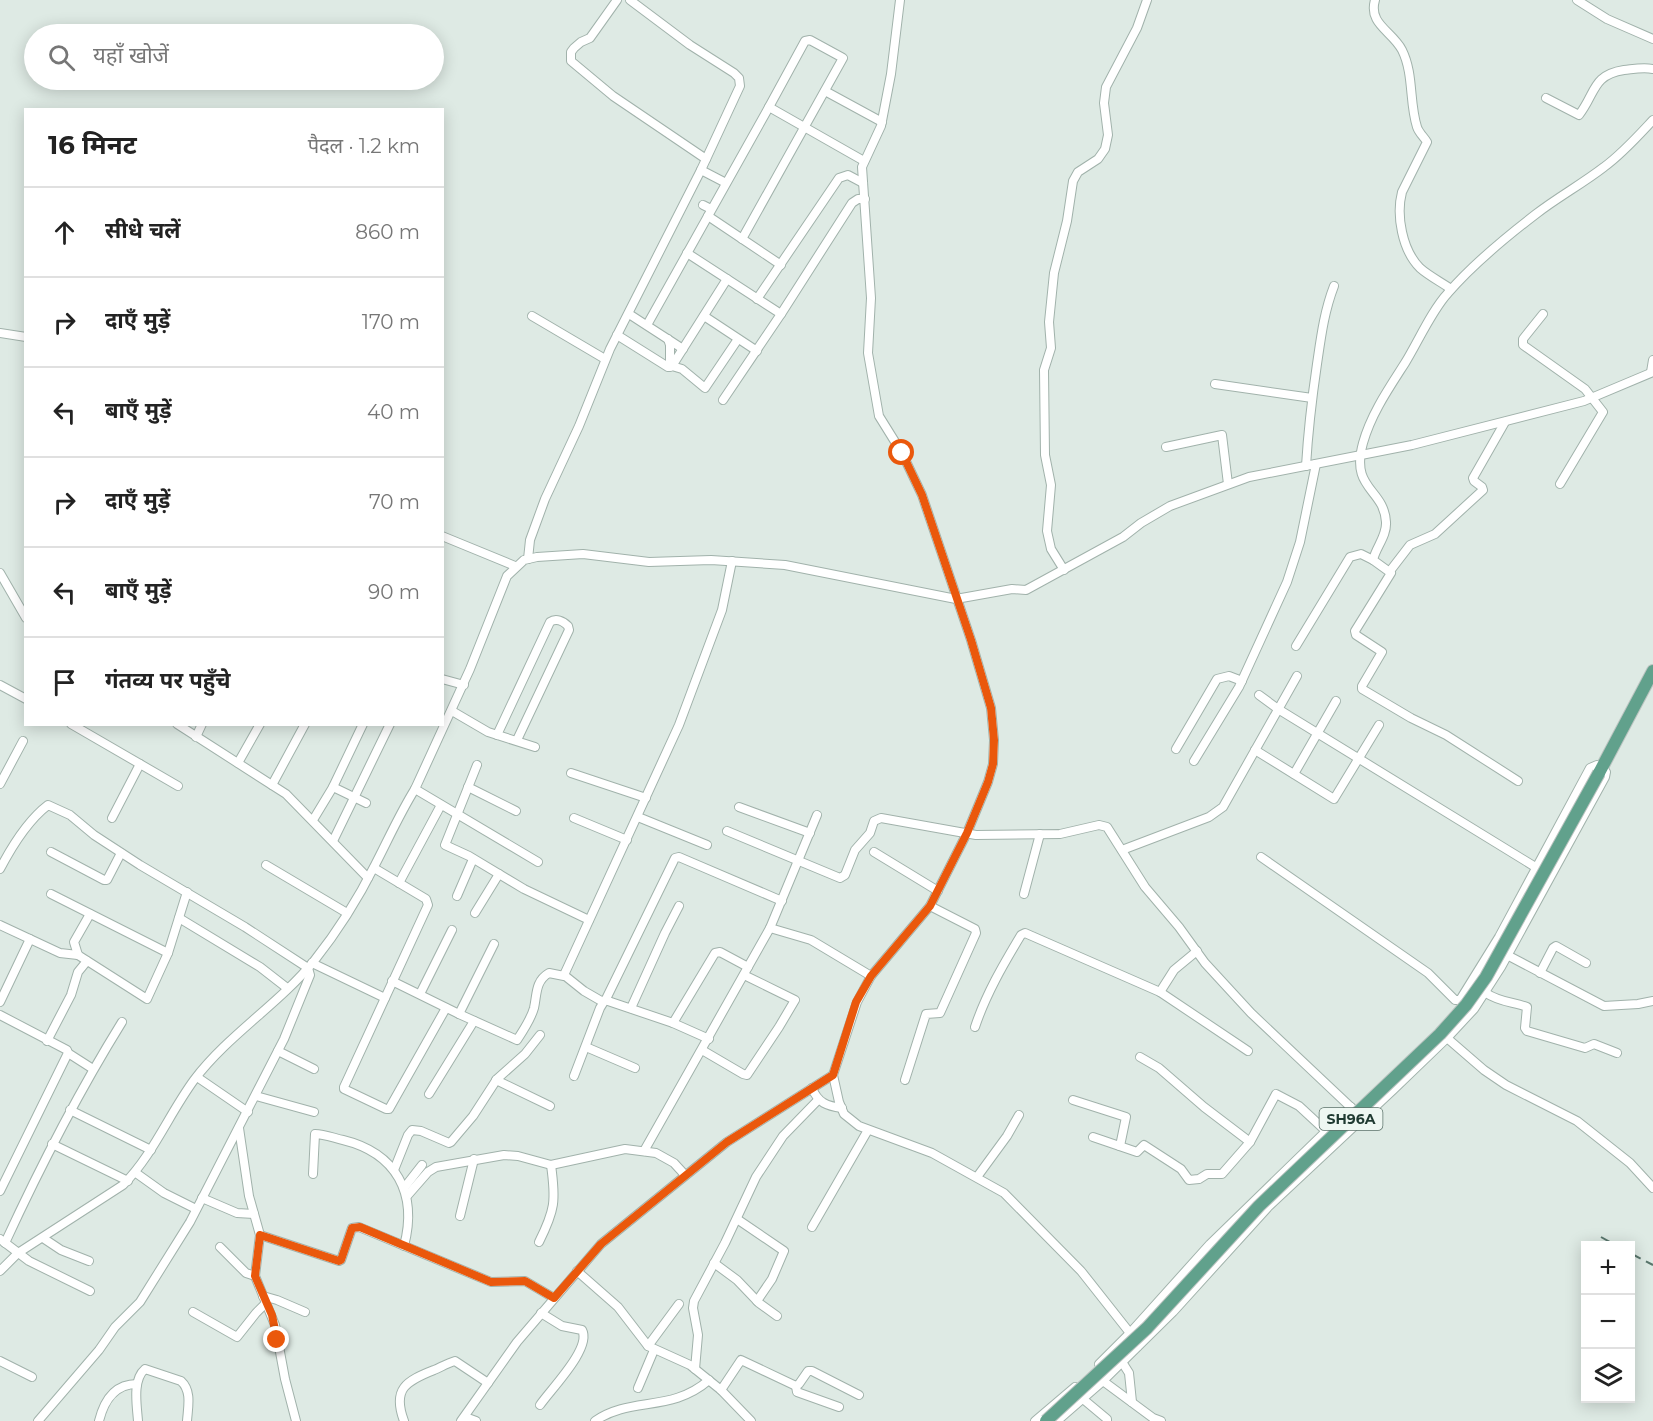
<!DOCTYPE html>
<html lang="hi">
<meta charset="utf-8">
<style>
body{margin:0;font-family:Montserrat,"Noto Sans Devanagari",sans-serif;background:#f2f2f2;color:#222}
.controls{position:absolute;right:18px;bottom:18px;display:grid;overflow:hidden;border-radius:0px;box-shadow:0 3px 15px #0003}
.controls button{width:54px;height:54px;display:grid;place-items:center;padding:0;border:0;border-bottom:2px solid #e0e0e0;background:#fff;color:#222;font:30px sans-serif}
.stop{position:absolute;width:18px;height:18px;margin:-14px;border:4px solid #ea580c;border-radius:50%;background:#fff}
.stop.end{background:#ea580c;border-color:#fff;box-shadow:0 2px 6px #0008}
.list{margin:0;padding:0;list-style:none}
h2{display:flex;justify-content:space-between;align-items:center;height:78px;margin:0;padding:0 24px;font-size:26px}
h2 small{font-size:20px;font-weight:400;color:#767676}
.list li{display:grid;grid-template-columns:39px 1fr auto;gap:18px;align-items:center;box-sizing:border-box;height:90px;padding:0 24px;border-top:2px solid #e0e0e0}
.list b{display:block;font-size:22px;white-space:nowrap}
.list em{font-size:20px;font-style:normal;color:#767676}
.icon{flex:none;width:33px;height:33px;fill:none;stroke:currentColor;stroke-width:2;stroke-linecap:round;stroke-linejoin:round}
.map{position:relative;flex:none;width:1653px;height:1421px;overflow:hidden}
.search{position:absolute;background:#fff;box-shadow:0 3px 15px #0003;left:24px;top:24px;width:420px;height:66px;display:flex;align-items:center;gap:15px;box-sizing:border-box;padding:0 21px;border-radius:33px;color:#767676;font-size:22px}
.panel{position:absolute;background:#fff;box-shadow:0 3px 15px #0003;left:24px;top:108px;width:420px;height:618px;border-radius:0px}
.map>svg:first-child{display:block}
</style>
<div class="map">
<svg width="1653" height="1421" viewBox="0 0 1653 1421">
<rect width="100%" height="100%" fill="#deeae4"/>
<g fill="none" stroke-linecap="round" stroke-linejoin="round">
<defs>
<g id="street">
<polyline points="617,0 590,38 581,42 574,48 571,52 571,61 613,96 706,159"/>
<polyline points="900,0 891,74 881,126 862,167 871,298 868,353 879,416 902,453 922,495 971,640 991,708 994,740 993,764 988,782 967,833 930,906 871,976 857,1002 833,1075 839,1102 844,1114 859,1126 932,1153 1004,1193 1081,1271 1130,1333 1137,1347"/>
<path d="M1375,0C1368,24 1392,31 1402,50C1414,74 1409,102 1417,127C1419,133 1424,137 1427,142L1402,192C1396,215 1402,250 1420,268C1429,276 1441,282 1451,289"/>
<polyline points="1577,0 1607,19 1653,39"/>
<polyline points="825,91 882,122"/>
<path d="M1546,98L1579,115C1596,93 1592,75 1624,70C1634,69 1643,67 1653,69"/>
<polyline points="701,170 726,183"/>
<polyline points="703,205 711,209"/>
<polyline points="708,216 781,265"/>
<polyline points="742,239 843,58 810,40 805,41 769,107"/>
<polyline points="687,253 781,314"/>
<polyline points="757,299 839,178 848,175 863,183"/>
<polyline points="629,314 683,349"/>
<polyline points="1543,314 1523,339 1523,345 1585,389 1603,412 1560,484"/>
<polyline points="532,316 605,359"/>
<polyline points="704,316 757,351"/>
<polyline points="647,325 769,107 864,161"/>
<polyline points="0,333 26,337"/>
<polyline points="617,335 668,367 672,366 727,279"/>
<polyline points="668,339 670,345 670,367"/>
<polyline points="672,366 682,369 705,388 738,339"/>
<polyline points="1651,372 1653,360"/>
<polyline points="1215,384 1312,398"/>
<polyline points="723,400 781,314 852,203 858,199 865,199"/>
<polyline points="1166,447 1222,435 1228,484"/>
<path d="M1306,466C1308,432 1312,398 1317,364C1321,337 1324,312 1334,286"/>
<polyline points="442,536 515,566"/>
<polyline points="528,559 530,540 545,499 579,426 610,349 701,170 740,86 739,78 734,73 690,45 630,0"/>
<polyline points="1064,570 1051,549 1047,531 1051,485 1045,455 1044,370 1051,348 1049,322 1054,273 1067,221 1073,181 1078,172 1098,159 1105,149 1108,135 1104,103 1106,87 1137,28 1147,0"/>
<polyline points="1390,571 1410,545 1435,534 1483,490 1482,487 1474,481 1473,478 1505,422"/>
<polyline points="0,573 26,618"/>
<polyline points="1296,646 1350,557 1361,554 1373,560"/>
<polyline points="442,679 464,685"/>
<polyline points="0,685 26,699"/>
<polyline points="1259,695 1278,709 1537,868"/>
<polyline points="452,711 488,732 535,747"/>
<polyline points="71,724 178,786"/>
<polyline points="177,724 286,794 368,878"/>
<path d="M497,735L550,622C556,618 563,621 568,626L569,630L517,740"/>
<polyline points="196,737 202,724"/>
<polyline points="1176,749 1217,679 1229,676 1242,681"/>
<polyline points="1255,750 1334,799 1379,725"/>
<polyline points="1194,761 1239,687 1287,582 1300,542 1316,464"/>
<polyline points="238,763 260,724"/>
<polyline points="477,765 445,845 469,856 524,889 589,920"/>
<polyline points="571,773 646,798"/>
<polyline points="1294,774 1336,701"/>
<path d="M1518,781L1446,735L1411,718L1362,689V686L1382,652L1356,635L1355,631L1391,573L1373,560C1376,547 1387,536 1386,522C1384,488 1350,490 1363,443C1371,414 1389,388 1405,363C1418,342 1432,310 1448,293C1473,264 1506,237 1536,214C1558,197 1582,184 1604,167C1622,154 1638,136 1653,120"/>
<polyline points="0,784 23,741"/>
<polyline points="272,785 305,724"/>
<polyline points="333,787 366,803"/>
<polyline points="468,787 516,811"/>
<polyline points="415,789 538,862"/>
<polyline points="739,807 810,833"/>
<polyline points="638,817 707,845"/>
<polyline points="112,818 140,764"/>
<polyline points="574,818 627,840"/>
<polyline points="313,820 333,787 363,724"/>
<polyline points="727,831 840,878 845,875 855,850 870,833 874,821 881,818 976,835 1060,834 1099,825 1107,827 1145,887 1179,927 1205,963 1251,1013 1358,1114"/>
<polyline points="333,841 390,724"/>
<polyline points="1122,850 1209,817 1223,807 1297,676"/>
<polyline points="51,852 104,880 107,880 121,853"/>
<polyline points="874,852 938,891"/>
<polyline points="266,865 347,913"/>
<polyline points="374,868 426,899 428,905 344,1087 344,1089 386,1109 389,1109 446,1008"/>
<path d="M0,869C12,846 27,821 48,805L70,815L94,835L140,865L245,927L308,968L310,975L284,1039L190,1222L140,1302L115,1327L99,1350L38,1421"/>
<polyline points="399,883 441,805"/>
<polyline points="51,894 168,953"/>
<polyline points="1024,894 1040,834"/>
<polyline points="457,896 473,859"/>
<polyline points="475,913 499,874"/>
<polyline points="90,914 74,942 78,955 147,999 168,953 187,892"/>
<polyline points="179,918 260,967 287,988"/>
<polyline points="0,925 60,953 78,955"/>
<polyline points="770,928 817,815"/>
<polyline points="1507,955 1604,1006 1638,1004 1653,1001"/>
<polyline points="312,963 385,998"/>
<polyline points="1540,973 1553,948 1556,946 1586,963"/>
<path d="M392,981L459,1014L517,1040C523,1031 531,1019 534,1008C537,995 535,981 549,973L564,976"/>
<polyline points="1160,992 1174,970 1197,951"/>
<path d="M1486,993C1499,1002 1513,1002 1527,1007L1525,1028L1527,1031L1585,1048L1594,1044L1617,1053"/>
<polyline points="420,994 452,930"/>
<polyline points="0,1002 30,939"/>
<polyline points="603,1002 584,991 564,975 679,725 722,610 732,561"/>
<polyline points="631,1008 665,933 679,906"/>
<polyline points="459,1014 494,944"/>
<polyline points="0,1015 67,1050 68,1053 0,1191"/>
<polyline points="673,1023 715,953 720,952 748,967"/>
<path d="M975,1027C986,994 1003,965 1021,935L1025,933L1160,992L1248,1051"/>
<polyline points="1447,1038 1484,1070 1506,1085 1577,1121 1630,1163 1653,1188"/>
<polyline points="709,1039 673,1023 608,1001 606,999 675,858 679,857 782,901"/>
<polyline points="47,1041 71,995 78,972 87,961"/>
<polyline points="586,1047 635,1068"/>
<polyline points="702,1050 743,1074 747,1075 779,1027 795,1000 744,975"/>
<polyline points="278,1051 314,1069"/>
<polyline points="68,1053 93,1069"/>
<polyline points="1140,1057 1159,1068 1204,1107 1250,1142"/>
<polyline points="574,1076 600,1008 605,1000"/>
<polyline points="197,1077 248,1112"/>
<polyline points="496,1080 550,1106"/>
<polyline points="905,1080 926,1014 940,1013 976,933 975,929 930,906"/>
<path d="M812,1088C818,1103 827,1106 842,1108"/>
<polyline points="429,1094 474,1021"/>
<polyline points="256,1096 314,1112"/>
<polyline points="1073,1100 1126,1117 1120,1146"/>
<polyline points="70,1110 151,1150"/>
<polyline points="239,1128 249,1196 260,1235 255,1276 275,1325 285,1379 296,1421"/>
<polyline points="1093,1137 1137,1152 1144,1145 1181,1169 1189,1180 1199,1179 1207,1174 1222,1174 1250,1142 1276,1094 1299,1106 1326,1131"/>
<polyline points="52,1144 128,1181"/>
<polyline points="644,1151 770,928 811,940 871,976"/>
<polyline points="394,1170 408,1135 412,1130 421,1131 449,1143 451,1142 473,1116 497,1079 525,1054 540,1035"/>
<polyline points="136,1173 164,1193 196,1209"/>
<path d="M313,1174L315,1134C324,1134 334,1138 343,1140C396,1153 418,1193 404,1246"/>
<polyline points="977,1177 1007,1136 1019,1115"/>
<polyline points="404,1188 422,1165"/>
<polyline points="407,1196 428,1172 436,1167 504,1155 518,1156 551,1165 625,1149 656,1153 674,1163 685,1175"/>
<polyline points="202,1198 237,1213 254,1214"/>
<polyline points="460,1216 474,1159"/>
<polyline points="737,1219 784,1251 772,1279 757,1301"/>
<polyline points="812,1227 868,1130"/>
<polyline points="260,1235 339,1261 341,1260 352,1228 359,1227 491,1282 525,1281 554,1298"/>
<polyline points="43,1238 61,1250 89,1261"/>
<polyline points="0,1239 29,1261 90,1291"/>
<path d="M539,1242C555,1210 556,1201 551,1165"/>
<path d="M5,1243C40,1167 78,1093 122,1022"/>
<polyline points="220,1247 246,1273 255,1276"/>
<polyline points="714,1263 737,1280 759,1303 777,1316"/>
<path d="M0,1271L18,1253L123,1185C153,1155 169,1114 194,1080C228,1035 279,1004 314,961C337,932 358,899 375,865C388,840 400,813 415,789L470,669L507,576L524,560L537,557L583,554L649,562L711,560L785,565L956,599L1012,589L1026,590L1123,537L1141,523L1170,506L1249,477L1412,445L1584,401L1653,372"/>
<polyline points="577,1271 618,1307 648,1346 690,1365 721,1390 751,1421"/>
<polyline points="263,1296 277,1300 305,1312"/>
<polyline points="193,1312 237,1337 256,1313 266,1303"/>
<polyline points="648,1346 679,1304"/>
<polyline points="0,1361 32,1377"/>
<polyline points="1122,1362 1129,1373 1132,1402"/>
<polyline points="1099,1364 1130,1333 1210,1244 1351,1107"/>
<polyline points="695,1369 698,1335 693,1308 694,1301 725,1243 756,1177 783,1136 818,1100"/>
<polyline points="1103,1381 1153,1418 1161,1421"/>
<polyline points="796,1386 797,1392 839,1407"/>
<polyline points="638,1388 654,1350"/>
<polyline points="721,1390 741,1360 796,1386 799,1384 808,1371 812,1371 859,1395"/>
<polyline points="1083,1399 1107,1419 1107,1421"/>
<path d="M540,1405C551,1389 592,1348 582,1330L562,1326L541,1313"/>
<polyline points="465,1417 476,1421"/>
<path d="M99,1421C104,1401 114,1384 137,1384"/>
<path d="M138,1421C137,1406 132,1380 145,1369L181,1381C192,1391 188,1407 187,1421"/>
<path d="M404,1421C392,1389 406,1381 434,1370C441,1367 448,1363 455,1361L488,1383"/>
<polyline points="461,1421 517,1342 601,1244 727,1142 833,1075"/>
<path d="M595,1421C631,1396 671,1413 709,1380"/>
<polyline points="1035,1421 1075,1387"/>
<polyline points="1057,1421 1103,1381 1173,1312 1269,1206 1394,1089 1447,1038 1474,1009 1501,967 1605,777 1606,772 1602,767 1597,765 1590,768 1499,937 1460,1000 1455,1000 1428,973 1261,857"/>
</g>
<polyline id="primary" points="1599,773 1653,671"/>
</defs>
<use href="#street" stroke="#a1b2ab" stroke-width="10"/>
<use href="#primary" stroke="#bcc4c1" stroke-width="14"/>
<use href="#street" stroke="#fff" stroke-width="8"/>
<use href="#primary" stroke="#61a18c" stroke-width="12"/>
<g stroke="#59766c" stroke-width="2" stroke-dasharray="12 6" stroke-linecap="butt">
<polyline points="1601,1237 1617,1246"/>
<polyline points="1630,1253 1653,1265"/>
</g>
<defs>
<polyline id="primary-bridge" points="1046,1421 1147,1328 1259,1206 1440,1034 1466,1005 1486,977 1599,773"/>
</defs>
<use href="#primary-bridge" stroke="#bcc4c1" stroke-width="14" stroke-linecap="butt"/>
<use href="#primary-bridge" stroke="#61a18c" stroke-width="12"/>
</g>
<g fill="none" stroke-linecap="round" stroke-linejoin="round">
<polyline stroke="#ea580c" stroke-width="8" points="277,1340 272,1315 255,1276 260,1235 339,1261 341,1260 352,1228 360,1227 491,1282 525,1281 554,1298 601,1244 727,1142 833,1075 856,1002 871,976 930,906 967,833 988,782 993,764 994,740 991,708 971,640 922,495 902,453"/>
</g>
<g text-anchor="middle" stroke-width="5" stroke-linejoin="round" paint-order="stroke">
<rect fill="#eef7f2" stroke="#5d736b" stroke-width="1.5" x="1319.5" y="1108" width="63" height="22" rx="4.5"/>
<g font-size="14" font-weight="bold" fill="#1f3a31">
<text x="1351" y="1124">SH96A</text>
</g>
</g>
</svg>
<div class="controls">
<button>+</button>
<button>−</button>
<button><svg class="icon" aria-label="layers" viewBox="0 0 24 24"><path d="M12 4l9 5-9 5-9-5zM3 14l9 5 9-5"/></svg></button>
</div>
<div class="stop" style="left:902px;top:453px"></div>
<div class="stop end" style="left:277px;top:1340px"></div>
<div class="search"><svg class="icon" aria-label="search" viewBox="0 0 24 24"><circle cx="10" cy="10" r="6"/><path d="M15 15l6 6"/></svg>यहाँ खोजें</div>
<section class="panel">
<h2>16 मिनट<small>पैदल · 1.2 km</small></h2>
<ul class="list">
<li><svg class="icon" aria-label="ahead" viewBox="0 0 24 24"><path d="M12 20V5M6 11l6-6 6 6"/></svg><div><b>सीधे चलें</b></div><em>860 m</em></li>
<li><svg class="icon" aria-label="right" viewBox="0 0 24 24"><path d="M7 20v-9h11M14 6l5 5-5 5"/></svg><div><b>दाएँ मुड़ें</b></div><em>170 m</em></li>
<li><svg class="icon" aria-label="left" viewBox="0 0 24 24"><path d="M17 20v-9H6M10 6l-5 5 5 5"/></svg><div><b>बाएँ मुड़ें</b></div><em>40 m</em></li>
<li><svg class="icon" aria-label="right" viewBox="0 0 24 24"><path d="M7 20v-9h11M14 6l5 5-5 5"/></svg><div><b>दाएँ मुड़ें</b></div><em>70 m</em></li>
<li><svg class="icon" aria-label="left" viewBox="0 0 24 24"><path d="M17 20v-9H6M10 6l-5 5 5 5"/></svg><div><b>बाएँ मुड़ें</b></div><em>90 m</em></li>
<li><svg class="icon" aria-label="arrive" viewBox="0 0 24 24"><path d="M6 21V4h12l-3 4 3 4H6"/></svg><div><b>गंतव्य पर पहुँचे</b></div></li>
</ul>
</section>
</div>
